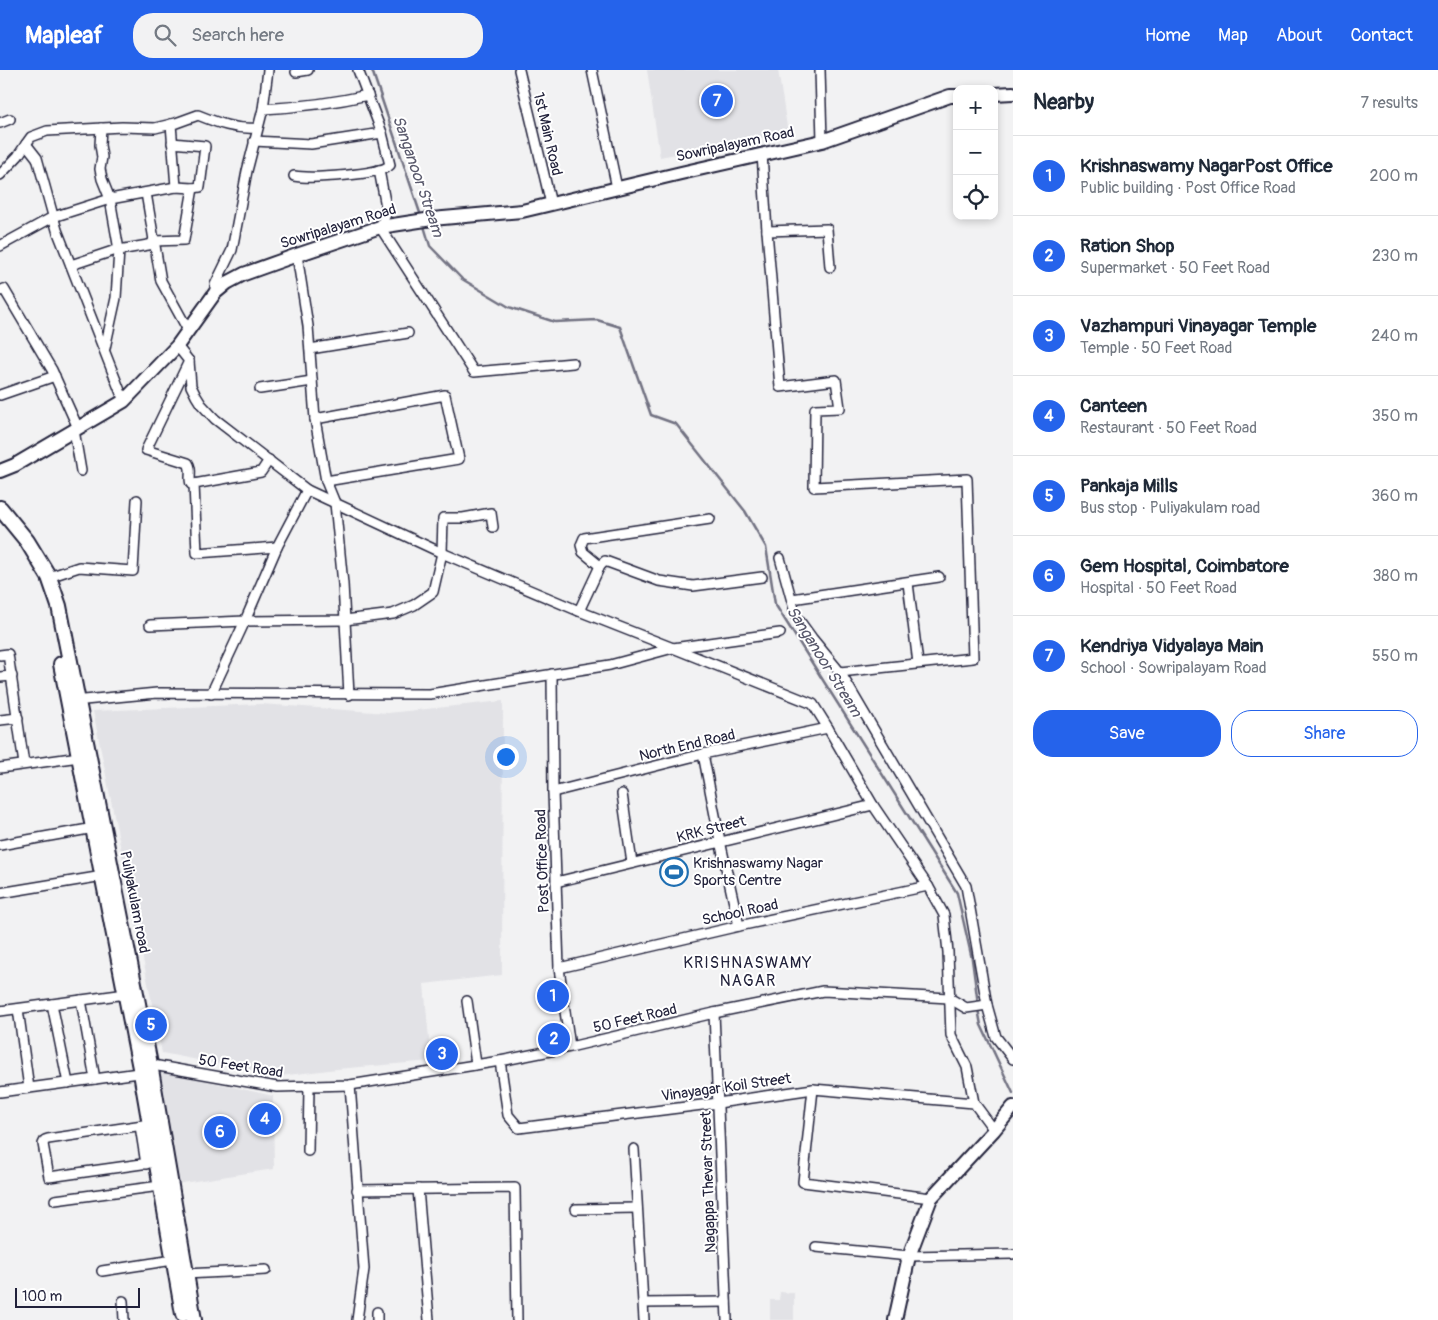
<!DOCTYPE html>
<meta charset="utf-8">
<style>
body{margin:0;font-family:Pangolin,sans-serif;background:#f2f2f3;color:#1f2937}
.controls{position:absolute;right:15px;top:15px;display:grid;overflow:hidden;border-radius:10px;box-shadow:0 2px 8px #0003}
.controls button{width:45px;height:45px;display:grid;place-items:center;padding:0;border:0;border-bottom:1px solid #e0e1e3;background:#fff;color:#1f2937;font:25px sans-serif}
.scale{position:absolute;left:15px;bottom:12px;width:125px;box-sizing:border-box;padding-left:5px;border:2px solid #22223b;border-top:0;font-size:14px;line-height:18px;white-space:nowrap;color:#22223b;-webkit-text-stroke:4px #fff;paint-order:stroke}
.you{position:absolute;left:505px;top:686px;width:18px;height:18px;margin:-12px;border:4px solid #fff;border-radius:50%;background:#1a73e8;box-shadow:0 0 0 8px #1a73e833}
.badge{display:grid;place-items:center;width:32px;height:32px;border-radius:50%;background:#2563eb;color:#fff;font-size:16px;font-weight:700}
.pin{position:absolute;translate:-50% -50%;border:2px solid #fff;box-shadow:0 1px 5px #0006}
.list{margin:0;padding:0;list-style:none}
h2{display:flex;justify-content:space-between;align-items:center;height:65px;margin:0;padding:0 20px;font-size:21px}
h2 small{font-size:16px;font-weight:400;color:#747a83}
.list li{display:grid;grid-template-columns:32px 1fr auto;gap:15px;align-items:center;box-sizing:border-box;height:80px;padding:0 20px;border-top:1px solid #e0e1e3}
.list b{display:block;font-size:19px;white-space:nowrap}
.list p{margin:0;font-size:16px;white-space:nowrap;color:#747a83}
.list em{font-size:16px;font-style:normal;color:#747a83}
.actions{display:flex;gap:10px;padding:15px 20px}
.actions a{flex:1;padding:11px 0;border:1px solid #2563eb;border-radius:20px;text-align:center;font-size:18px;color:#2563eb}
.actions .main{background:#2563eb;color:#fff}
.icon{flex:none;width:28px;height:28px;fill:none;stroke:currentColor;stroke-width:2;stroke-linecap:round;stroke-linejoin:round}
.map{position:relative;flex:none;width:1013px;height:1250px;overflow:hidden}
header{display:flex;align-items:center;gap:30px;box-sizing:border-box;height:70px;padding:0 25px;background:#2563eb;color:#fff}
header strong{font-size:24px}
nav{display:flex;gap:28px;margin-inline-start:auto;font-size:18px}
.search{width:350px;height:45px;background:#f2f2f3;display:flex;align-items:center;gap:12px;box-sizing:border-box;padding:0 18px;border-radius:20px;color:#747a83;font-size:19px}
main{display:flex}
aside{flex:1;background:#fff}
.map>svg:first-child{display:block}
</style>
<header>
<strong>Mapleaf</strong>
<div class="search"><svg class="icon" aria-label="search" viewBox="0 0 24 24"><circle cx="10" cy="10" r="6"/><path d="M15 15l6 6"/></svg>Search here</div>
<nav><a>Home</a><a>Map</a><a>About</a><a>Contact</a></nav>
</header>
<main>
<div class="map">
<svg width="1013" height="1250" viewBox="0 0 1013 1250">
<rect width="100%" height="100%" fill="#f2f2f3"/>
<filter id="ink" filterUnits="userSpaceOnUse"><feTurbulence type="fractalNoise" baseFrequency=".02" numOctaves="2"/><feDisplacementMap in="SourceGraphic" scale="10" xChannelSelector="R" yChannelSelector="G"/><feConvolveMatrix kernelMatrix="1 2 1 2 8 2 1 2 1" color-interpolation-filters="sRGB"/></filter>
<g filter="url(#ink)">
<g fill="#e2e2e6">
<polygon points="647,0 778,0 788,63 660,87"/>
<polygon points="503,631 502,905 424,914 431,991 337,999 280,1006 162,983 93,641 261,634 388,643"/>
<polygon points="156,999 273,1026 274,1099 176,1114"/>
<polygon points="780,1222 794,1223 794,1250 770,1250 770,1230 779,1230"/>
</g>
<g fill="none" stroke-linecap="round" stroke-linejoin="round">
<g stroke="#727282" stroke-width="2.5">
<polyline points="372,0 421,146"/>
<polyline points="424,156 430,176 462,209 509,237 555,252 597,250 620,257 651,345 676,354 745,441 766,477 775,534 957,823 972,889 978,934"/>
<polyline points="978,939 981,955 1013,1023"/>
</g>
<defs>
<g id="street">
<polyline points="519,0 551,134"/>
<polyline points="592,0 617,118"/>
<polyline points="820,0 822,71"/>
<polyline points="296,2 308,0"/>
<path d="M263,39C299,37 333,33 368,25"/>
<polyline points="0,53 10,49"/>
<polyline points="171,54 176,117"/>
<polyline points="101,58 100,75 102,87 100,99 102,109 110,129 119,180 116,228 105,278"/>
<polyline points="254,71 311,74 382,63"/>
<polyline points="172,73 205,76 200,117 193,118"/>
<path d="M26,74L31,67L47,61L122,57L155,58L176,53L198,45C218,53 236,60 257,58"/>
<polyline points="762,84 767,161 780,317 836,310 840,338 815,339 814,417 967,409 973,588 840,602"/>
<polyline points="379,100 387,142 380,157 474,302 573,293"/>
<polyline points="0,105 18,86 26,74 37,88 57,160 124,331"/>
<path d="M294,106C310,109 381,105 390,95L382,63L358,0"/>
<polyline points="146,123 161,211 188,260"/>
<polyline points="767,161 827,159 830,197"/>
<polyline points="0,176 53,147 110,129 176,117 193,118 184,170 153,171"/>
<polyline points="297,185 308,256 315,349 326,411 335,433 343,514 349,625"/>
<polyline points="71,195 113,181 154,174"/>
<polyline points="0,221 4,219 52,300 78,358"/>
<polyline points="215,223 215,215 232,180 247,101 263,39 268,0"/>
<polyline points="177,276 189,291 191,316 196,326 201,334 215,349 307,420 335,433 442,483 579,541 673,578 780,563"/>
<polyline points="310,279 408,263"/>
<path d="M189,291L146,380L188,393C193,401 188,407 191,414H194"/>
<polyline points="260,319 312,311"/>
<polyline points="0,325 55,306"/>
<polyline points="315,349 445,325 459,389 326,411"/>
<polyline points="74,360 81,401"/>
<polyline points="269,390 261,402 194,414 197,483 277,477"/>
<polyline points="780,488 796,546 812,568 840,602 966,816 987,935 996,967 1013,989"/>
<polyline points="600,496 583,482 581,475 584,468 710,449"/>
<polyline points="49,507 79,497 133,501 137,430"/>
<polyline points="908,513 918,593"/>
<polyline points="792,529 939,507"/>
<polyline points="579,541 600,496 605,491 659,511 693,516 762,507"/>
<polyline points="150,555 245,551 345,550 393,544 414,535 433,522 442,483 443,448 463,448 491,443 493,457"/>
<polyline points="0,585 8,584 24,694"/>
<polyline points="552,604 553,722 559,898 570,977"/>
<polyline points="0,607 12,606"/>
<polyline points="211,624 245,551 277,477 307,420"/>
<polyline points="74,631 157,623 430,624 610,595 673,578 813,634 828,658 873,735 928,816 944,845 948,882 951,965 967,997 974,1033"/>
<polyline points="0,650 18,648"/>
<polyline points="703,684 720,771 739,856"/>
<polyline points="0,698 79,687"/>
<polyline points="553,722 703,684 828,658"/>
<polyline points="622,724 632,793"/>
<polyline points="0,775 94,758"/>
<polyline points="556,812 873,735"/>
<polyline points="0,823 103,806"/>
<polyline points="559,898 739,856 928,816"/>
<polyline points="81,930 95,1009"/>
<polyline points="467,931 476,994"/>
<polyline points="52,934 68,1013"/>
<polyline points="18,939 29,1018"/>
<polyline points="0,941 126,924"/>
<polyline points="714,943 727,1250"/>
<polyline points="500,991 508,1045 519,1058 718,1033 813,1019 974,1033 994,1060"/>
<polyline points="147,994 277,1017 350,1015 500,991 570,977 714,943 823,921 949,928 966,938 987,935"/>
<polyline points="350,1015 364,1199 357,1250"/>
<polyline points="813,1019 803,1112 931,1128"/>
<polyline points="0,1022 146,1002"/>
<polyline points="150,1054 48,1069 45,1070 43,1074 49,1107 156,1092"/>
<polyline points="140,1056 146,1094"/>
<polyline points="634,1079 644,1250"/>
<polyline points="308,1081 309,1016"/>
<polyline points="418,1119 429,1250"/>
<polyline points="357,1120 515,1118 517,1250"/>
<polyline points="55,1130 160,1116"/>
<polyline points="576,1139 637,1138"/>
<polyline points="816,1177 909,1186 1013,1184"/>
<polyline points="102,1201 173,1190"/>
<polyline points="185,1204 266,1200"/>
<polyline points="123,1231 124,1250"/>
<polyline points="643,1233 726,1232"/>
<polyline points="377,1250 377,1242"/>
</g>
<g id="secondary">
<polyline points="994,24 1013,23"/>
<polyline points="0,401 15,395 124,331 177,276 215,223 227,213 244,204 297,185 380,157 432,149 522,141 681,103 822,71 950,26 957,26"/>
<polyline points="895,1250 909,1186 931,1128 994,1060 1013,1037"/>
</g>
<g id="primary">
<polyline points="0,438 27,471 49,507 59,536 150,994 194,1250"/>
<polyline points="61,594 141,1003 183,1244"/>
</g>
</defs>
<use href="#street" stroke="#22223b" stroke-width="12"/>
<use href="#secondary" stroke="#22223b" stroke-width="16"/>
<use href="#primary" stroke="#22223b" stroke-width="18"/>
<use href="#street" stroke="#fff" stroke-width="9"/>
<use href="#secondary" stroke="#fff" stroke-width="12"/>
<use href="#primary" stroke="#fff" stroke-width="14"/>
</g>
</g>
<defs>
<symbol id="stadium-ring" viewBox="-11 -11 22 22"><circle r="9.5" fill="#fff" stroke="#1f6fb2" stroke-width="1.5"/><path d="M0-5a6.5 5 0 1 0 0 10a6.5 5 0 1 0 0-10ZM-3.5-1.8h7v3.6h-7Z" fill="#1f6fb2"/></symbol>
</defs>
<g fill-rule="evenodd">
<use href="#stadium-ring" x="658" y="786" width="32" height="32"/>
</g>
<g text-anchor="middle" stroke-width="4" stroke-linejoin="round" paint-order="stroke">
<g font-size="15" fill="#22223b" stroke="#fff">
<text transform="translate(548 64) rotate(77)" y="5">1st Main Road</text>
<text transform="translate(735 74) rotate(-12)" y="5">Sowripalayam Road</text>
<text transform="translate(338 156) rotate(-17)" y="5">Sowripalayam Road</text>
<text transform="translate(687 675) rotate(-13)" y="5">North End Road</text>
<text transform="translate(711 759) rotate(-14)" y="5">KRK Street</text>
<text transform="translate(542 791) rotate(-92)" y="5">Post Office Road</text>
<text transform="translate(135 832) rotate(79)" y="5">Puliyakulam road</text>
<text transform="translate(740 842) rotate(-12)" y="5">School Road</text>
<text transform="translate(635 948) rotate(-13)" y="5">50 Feet Road</text>
<text transform="translate(241 996) rotate(9)" y="5">50 Feet Road</text>
<text transform="translate(726 1017) rotate(-8)" y="5">Vinayagar Koil Street</text>
<text transform="translate(708 1112) rotate(-92)" y="5">Nagappa Thevar Street</text>
</g>
<g font-size="15" fill="#22223b" stroke="#fff" text-anchor="start">
<text x="693" y="798">Krishnaswamy Nagar<tspan x="693" dy="17">Sports Centre</tspan></text>
</g>
<g font-size="16" font-style="italic" fill="#58586b" stroke="#fff">
<text transform="translate(419 106) rotate(71)" y="6">Sanganoor Stream</text>
<text transform="translate(825 591) rotate(58)" y="6">Sanganoor Stream</text>
</g>
<g font-size="16" letter-spacing="1" fill="#22223b" stroke="#fff">
<text x="748" y="898">KRISHNASWAMY<tspan x="748" dy="18">NAGAR</tspan></text>
</g>
</g>
</svg>
<div class="controls">
<button>+</button>
<button>−</button>
<button><svg class="icon" aria-label="locate" viewBox="0 0 24 24"><circle cx="12" cy="12" r="6"/><path d="M12 2v4M12 18v4M2 12h4M18 12h4"/></svg></button>
</div>
<div class="scale">100 m</div>
<div class="you"></div>
<div class="pin badge" style="left:553px;top:926px">1</div>
<div class="pin badge" style="left:554px;top:969px">2</div>
<div class="pin badge" style="left:442px;top:984px">3</div>
<div class="pin badge" style="left:265px;top:1049px">4</div>
<div class="pin badge" style="left:151px;top:955px">5</div>
<div class="pin badge" style="left:220px;top:1062px">6</div>
<div class="pin badge" style="left:717px;top:31px">7</div>
</div>
<aside>
<h2>Nearby<small>7 results</small></h2>
<ul class="list">
<li><span class="badge">1</span><div><b>Krishnaswamy NagarPost Office</b><p>Public building · Post Office Road</p></div><em>200 m</em></li>
<li><span class="badge">2</span><div><b>Ration Shop</b><p>Supermarket · 50 Feet Road</p></div><em>230 m</em></li>
<li><span class="badge">3</span><div><b>Vazhampuri Vinayagar Temple</b><p>Temple · 50 Feet Road</p></div><em>240 m</em></li>
<li><span class="badge">4</span><div><b>Canteen</b><p>Restaurant · 50 Feet Road</p></div><em>350 m</em></li>
<li><span class="badge">5</span><div><b>Pankaja Mills</b><p>Bus stop · Puliyakulam road</p></div><em>360 m</em></li>
<li><span class="badge">6</span><div><b>Gem Hospital, Coimbatore</b><p>Hospital · 50 Feet Road</p></div><em>380 m</em></li>
<li><span class="badge">7</span><div><b>Kendriya Vidyalaya Main</b><p>School · Sowripalayam Road</p></div><em>550 m</em></li>
</ul>
<div class="actions"><a class="main">Save</a><a>Share</a></div>
</aside>
</main>
